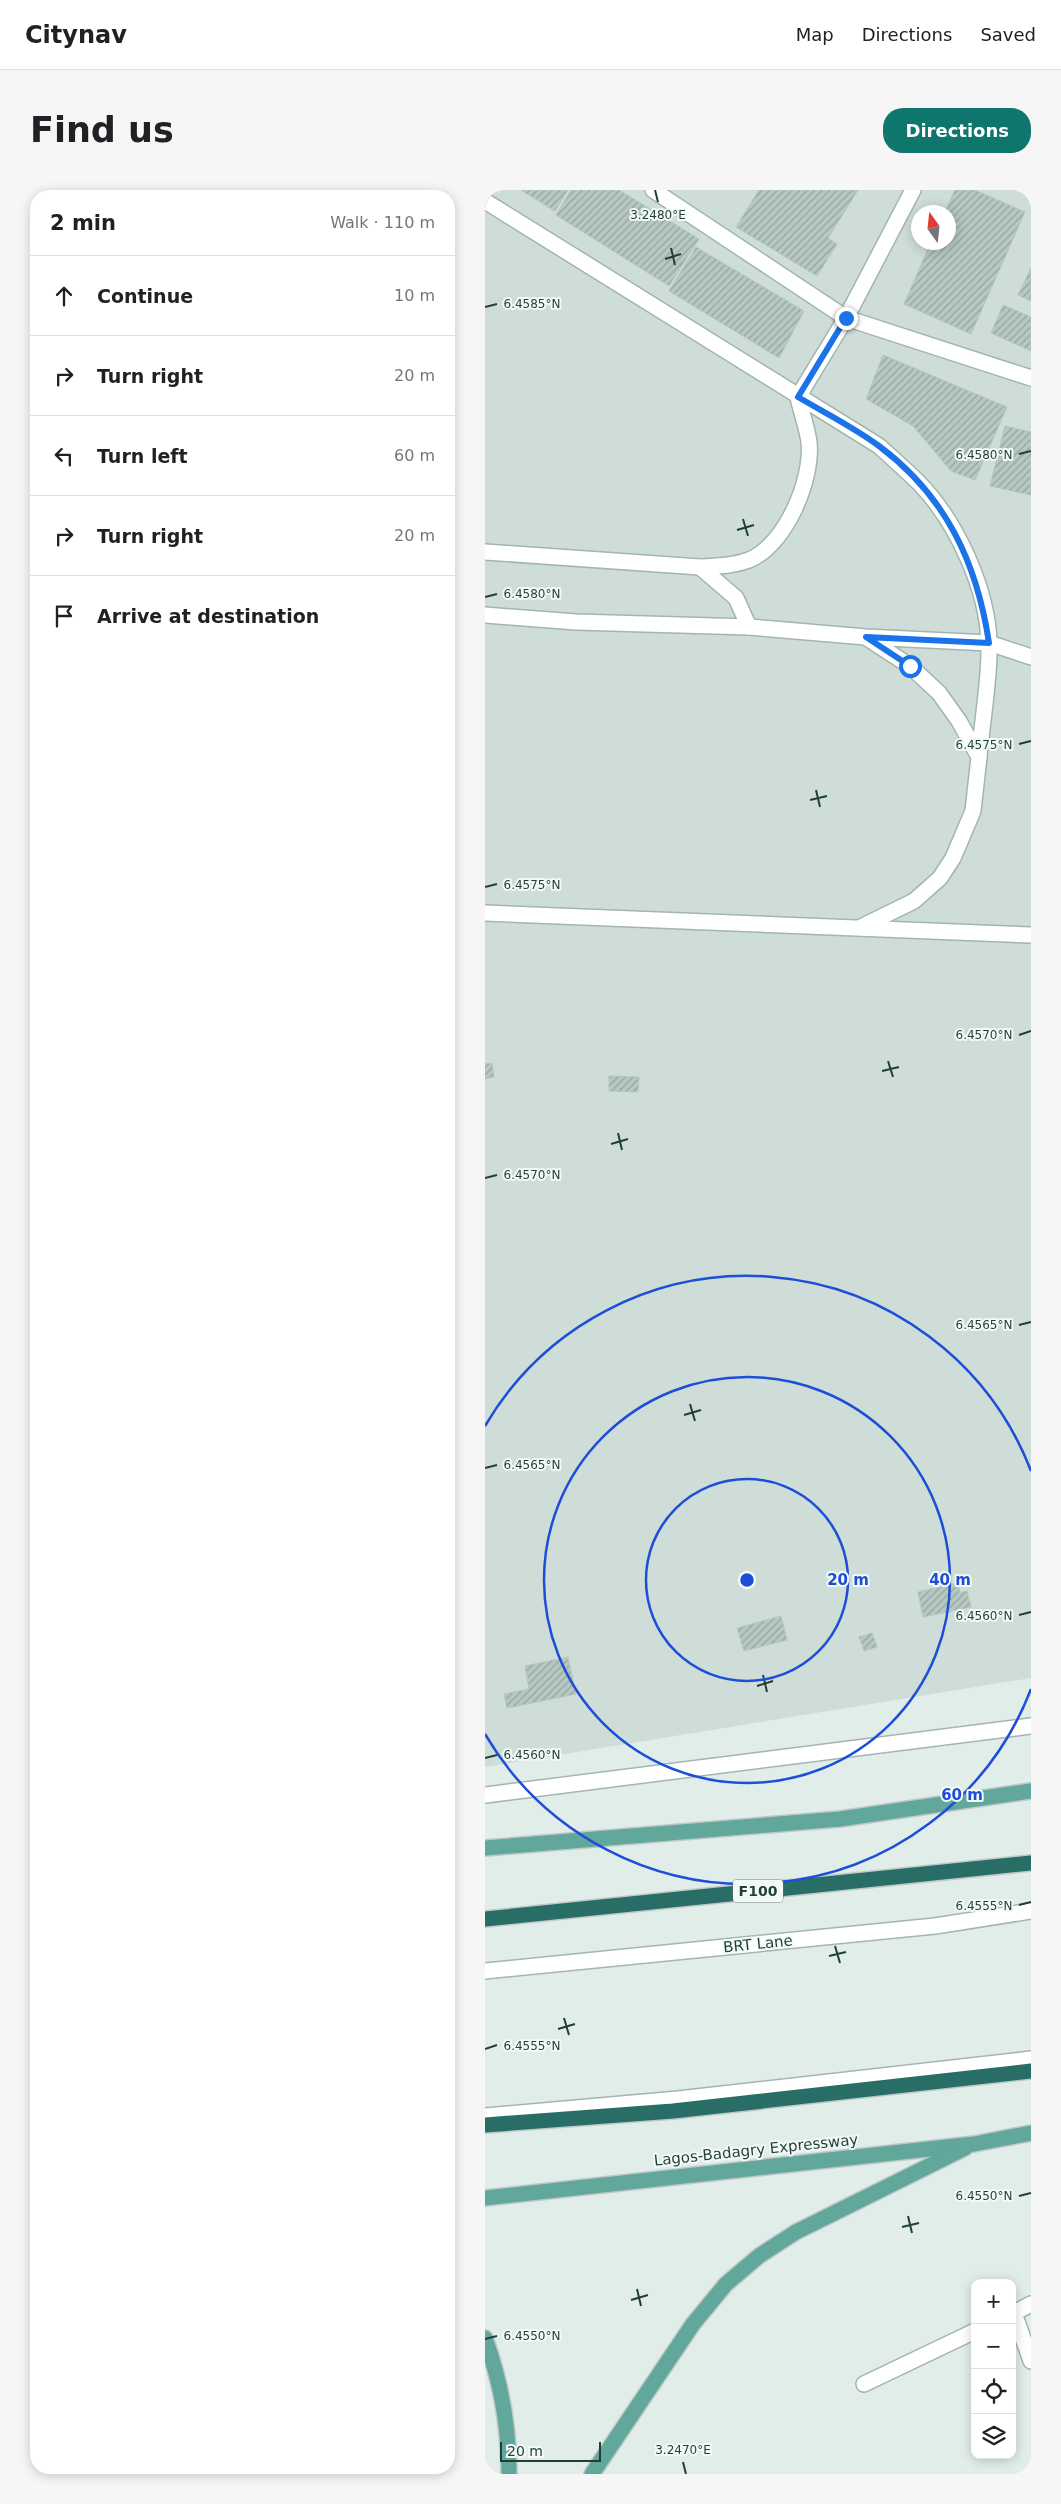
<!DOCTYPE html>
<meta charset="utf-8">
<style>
body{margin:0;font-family:"DejaVu Sans",sans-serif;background:#f6f6f6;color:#202124}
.controls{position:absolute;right:15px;bottom:15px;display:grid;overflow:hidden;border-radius:10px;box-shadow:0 2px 12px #0003}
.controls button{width:45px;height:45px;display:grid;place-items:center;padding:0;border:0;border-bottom:1px solid #e0e0e0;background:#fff;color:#202124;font:25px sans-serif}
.compass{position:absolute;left:426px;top:15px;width:45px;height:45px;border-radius:50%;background:#fff;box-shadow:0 2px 12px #0003;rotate:345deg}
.scale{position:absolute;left:15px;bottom:12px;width:101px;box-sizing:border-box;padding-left:5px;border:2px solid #1f3f39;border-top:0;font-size:14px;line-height:18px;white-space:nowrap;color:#1f3f39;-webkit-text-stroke:4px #f2f9f6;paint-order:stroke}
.stop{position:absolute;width:15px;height:15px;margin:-11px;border:4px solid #1a73e8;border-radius:50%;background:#fff}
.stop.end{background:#1a73e8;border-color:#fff;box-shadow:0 1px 5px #0008}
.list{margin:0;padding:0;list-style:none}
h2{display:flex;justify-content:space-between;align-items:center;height:65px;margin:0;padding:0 20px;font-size:21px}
h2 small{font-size:16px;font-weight:400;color:#757577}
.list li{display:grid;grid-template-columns:32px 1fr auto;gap:15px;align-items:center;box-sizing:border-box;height:80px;padding:0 20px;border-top:1px solid #e0e0e0}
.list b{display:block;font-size:19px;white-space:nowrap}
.list em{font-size:16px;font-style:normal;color:#757577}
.icon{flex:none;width:28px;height:28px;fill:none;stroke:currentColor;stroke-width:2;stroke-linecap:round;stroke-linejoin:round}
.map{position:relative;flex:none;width:546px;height:2284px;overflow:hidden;border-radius:20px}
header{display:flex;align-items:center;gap:30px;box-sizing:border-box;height:70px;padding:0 25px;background:#fff;border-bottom:1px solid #e0e0e0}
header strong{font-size:24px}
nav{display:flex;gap:28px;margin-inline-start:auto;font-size:18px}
.intro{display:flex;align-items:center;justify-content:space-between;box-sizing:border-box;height:120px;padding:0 30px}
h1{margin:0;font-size:35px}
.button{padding:12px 22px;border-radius:20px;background:#0f766e;color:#fff;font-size:18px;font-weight:700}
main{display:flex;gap:30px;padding:0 30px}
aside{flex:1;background:#fff;border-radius:20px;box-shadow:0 2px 12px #0003}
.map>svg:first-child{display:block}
</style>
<header>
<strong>Citynav</strong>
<nav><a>Map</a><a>Directions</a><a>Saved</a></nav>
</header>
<div class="intro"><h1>Find us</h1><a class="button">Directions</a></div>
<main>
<aside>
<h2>2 min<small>Walk · 110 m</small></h2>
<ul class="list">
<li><svg class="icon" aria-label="ahead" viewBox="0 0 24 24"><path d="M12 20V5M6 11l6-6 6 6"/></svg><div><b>Continue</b></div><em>10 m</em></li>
<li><svg class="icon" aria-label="right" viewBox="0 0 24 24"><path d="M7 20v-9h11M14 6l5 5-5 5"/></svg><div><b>Turn right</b></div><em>20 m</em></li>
<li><svg class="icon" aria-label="left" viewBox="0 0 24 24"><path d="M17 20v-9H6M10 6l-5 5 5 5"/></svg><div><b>Turn left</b></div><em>60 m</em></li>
<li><svg class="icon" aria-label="right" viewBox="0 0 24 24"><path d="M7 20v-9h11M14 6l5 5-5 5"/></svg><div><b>Turn right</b></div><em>20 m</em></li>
<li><svg class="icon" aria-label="arrive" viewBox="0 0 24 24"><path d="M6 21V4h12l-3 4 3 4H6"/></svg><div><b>Arrive at destination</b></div></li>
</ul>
</aside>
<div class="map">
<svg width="546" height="2284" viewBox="0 0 546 2284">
<defs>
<pattern id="building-hatch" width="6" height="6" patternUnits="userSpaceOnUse" patternTransform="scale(1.25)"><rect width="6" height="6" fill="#b6c8c2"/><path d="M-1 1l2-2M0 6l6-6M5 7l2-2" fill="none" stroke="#93a49f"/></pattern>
</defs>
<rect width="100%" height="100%" fill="#e1ede9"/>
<path fill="#cfddd8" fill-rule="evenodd" d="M0,0H546V1488L0,1577ZM433,22H463V52H433Z"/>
<g fill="url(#building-hatch)" stroke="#b2c7c0">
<polygon points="36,0 83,0 70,21"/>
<polygon points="86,0 134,0 214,49 184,96 71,25"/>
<polygon points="274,0 373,0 343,48 352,54 332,86 251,37"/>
<polygon points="470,0 490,0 540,22 486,144 419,114 446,52 463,52 463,22 460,22"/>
<polygon points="211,57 319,121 294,168 184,101"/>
<polygon points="546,78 546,111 533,105"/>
<polygon points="518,115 546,127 546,161 506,143"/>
<polygon points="398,165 522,217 490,290 466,281 428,236 381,209"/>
<polygon points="520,236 546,242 546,305 505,296"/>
<polygon points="7,873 9,887 0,889 0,874"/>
<polygon points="124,886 154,887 153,902 124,901"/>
<polygon points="473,1393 475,1403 482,1401 486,1417 438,1427 433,1402"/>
<polygon points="296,1426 302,1450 259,1461 252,1438"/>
<polygon points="387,1443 392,1457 379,1461 374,1447"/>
<polygon points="83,1467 91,1504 22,1518 19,1504 44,1499 40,1476"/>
</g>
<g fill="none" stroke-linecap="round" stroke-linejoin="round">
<defs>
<g id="lane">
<path d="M0,362L215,377C232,376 248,376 264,370C301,355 328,289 324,252C322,237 316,222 313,207"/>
<polyline points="215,377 251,408 264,437"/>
<polyline points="0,1605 546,1536"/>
<polyline points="0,1781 450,1736 546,1721"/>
<polyline points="0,1926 193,1909 546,1869"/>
<polyline points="529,2123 546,2171"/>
<polyline points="527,2124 546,2114"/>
<polyline points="379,2194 490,2141"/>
</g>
<g id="street">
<polyline points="168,0 361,128 546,188"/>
<path d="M0,11L394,256C407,268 421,280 434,293C471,331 503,399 504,454C505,489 497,531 494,567"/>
<polyline points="313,207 361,128 428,0"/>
<polyline points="0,425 91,432 264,437 381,447 504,453 546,467"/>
<polyline points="0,723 546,745"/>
<polyline points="376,737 429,711 455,688 468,668 488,621 494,567 474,531 454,503 425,476 382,448"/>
</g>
<g id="primary">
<polyline points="0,1658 355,1629 546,1601"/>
<polyline points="0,2008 489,1954 546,1943"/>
<path d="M0,2148C16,2192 24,2237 24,2284"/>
<polyline points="107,2284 208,2134 241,2094 274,2066 311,2042 480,1958"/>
</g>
<g id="highway">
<polyline points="0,1729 546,1673"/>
<polyline points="0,1935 188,1921 546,1881"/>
</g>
</defs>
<use href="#lane" stroke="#a3b5b1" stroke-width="18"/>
<use href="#street" stroke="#a3b5b1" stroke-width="18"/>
<use href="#primary" stroke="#c0c9c8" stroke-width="18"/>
<use href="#highway" stroke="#c0c9c8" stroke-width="18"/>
<use href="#lane" stroke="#fff" stroke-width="15"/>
<use href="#street" stroke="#fff" stroke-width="15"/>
<use href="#primary" stroke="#61a79b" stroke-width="15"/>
<use href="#highway" stroke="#286e66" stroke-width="15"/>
</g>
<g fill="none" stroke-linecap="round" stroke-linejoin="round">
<path stroke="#1a73e8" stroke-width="6" d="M361,128L313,207C340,223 370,238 394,256C461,306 492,373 504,453L381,447L425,476"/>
</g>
<path fill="none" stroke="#1f3f39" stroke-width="2" d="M170,0L173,12M186,58L190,75M180,69L196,64M0,117L12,114M534,264L546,261M258,329L263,346M252,340L269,335M0,407L12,404M534,554L546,551M331,600L335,617M325,610L342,606M0,697L12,694M534,845L546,841M403,871L408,887M397,881L414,877M133,943L137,960M126,954L143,949M0,988L12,985M534,1135L546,1132M205,1214L210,1231M199,1225L216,1220M0,1278L12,1275M534,1425L546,1422M278,1485L282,1502M272,1496L288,1491M0,1568L12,1565M534,1715L546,1712M350,1756L355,1773M344,1766L361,1762M79,1828L84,1845M73,1839L90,1834M0,1859L12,1855M534,2006L546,2003M423,2026L427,2043M417,2037L434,2033M152,2099L156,2116M146,2110L163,2105M0,2149L12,2146M198,2272L201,2284"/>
<g fill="none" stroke="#1d4ed8" stroke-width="2.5">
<circle cx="262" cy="1390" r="101"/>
<circle cx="262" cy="1390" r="203"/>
<path d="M546 1499A304 304 0 0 1 0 1544M0 1236A304 304 0 0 1 546 1281"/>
</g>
<g text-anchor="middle" stroke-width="4" stroke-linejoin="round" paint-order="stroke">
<rect fill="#f2f9f6" stroke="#5e7772" stroke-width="1" x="248" y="1689.5" width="50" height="23" rx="4"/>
<g font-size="14" font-weight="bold" fill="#1f3f39">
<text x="273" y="1706">F100</text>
</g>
<g font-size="15" fill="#1f3f39" stroke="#f2f9f6">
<text transform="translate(273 1754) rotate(-6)" y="5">BRT Lane</text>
<text transform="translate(271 1960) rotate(-6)" y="5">Lagos-Badagry Expressway</text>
</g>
</g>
<g font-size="12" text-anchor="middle" fill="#1f3f39" stroke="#f2f9f6" stroke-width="4" stroke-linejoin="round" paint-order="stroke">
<text x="173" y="29">3.2480°E</text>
<text x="47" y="118">6.4585°N</text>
<text x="499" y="269">6.4580°N</text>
<text x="47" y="408">6.4580°N</text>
<text x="499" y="559">6.4575°N</text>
<text x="47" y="699">6.4575°N</text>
<text x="499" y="849">6.4570°N</text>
<text x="47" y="989">6.4570°N</text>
<text x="499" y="1139">6.4565°N</text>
<text x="47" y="1279">6.4565°N</text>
<text x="499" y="1430">6.4560°N</text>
<text x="47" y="1569">6.4560°N</text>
<text x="499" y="1720">6.4555°N</text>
<text x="47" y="1860">6.4555°N</text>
<text x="499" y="2010">6.4550°N</text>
<text x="47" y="2150">6.4550°N</text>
<text x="198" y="2264">3.2470°E</text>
</g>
<circle cx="262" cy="1390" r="8" fill="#1d4ed8" stroke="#f2f9f6" stroke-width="2.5"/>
<g font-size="15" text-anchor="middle" font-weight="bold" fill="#1d4ed8" stroke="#f2f9f6" stroke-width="4" stroke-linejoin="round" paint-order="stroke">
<text x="363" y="1395">20 m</text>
<text x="465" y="1395">40 m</text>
<text x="477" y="1610">60 m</text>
</g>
</svg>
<div class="controls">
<button>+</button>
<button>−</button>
<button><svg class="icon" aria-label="locate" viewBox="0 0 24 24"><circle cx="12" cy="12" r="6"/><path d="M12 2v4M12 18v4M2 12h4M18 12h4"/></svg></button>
<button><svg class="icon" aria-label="layers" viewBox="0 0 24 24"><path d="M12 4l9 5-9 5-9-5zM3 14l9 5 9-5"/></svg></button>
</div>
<svg class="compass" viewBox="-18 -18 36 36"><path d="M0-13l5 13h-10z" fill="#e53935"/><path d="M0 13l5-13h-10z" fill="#757577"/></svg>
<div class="scale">20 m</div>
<div class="stop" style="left:425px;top:476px"></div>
<div class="stop end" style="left:361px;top:128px"></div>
</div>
</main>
